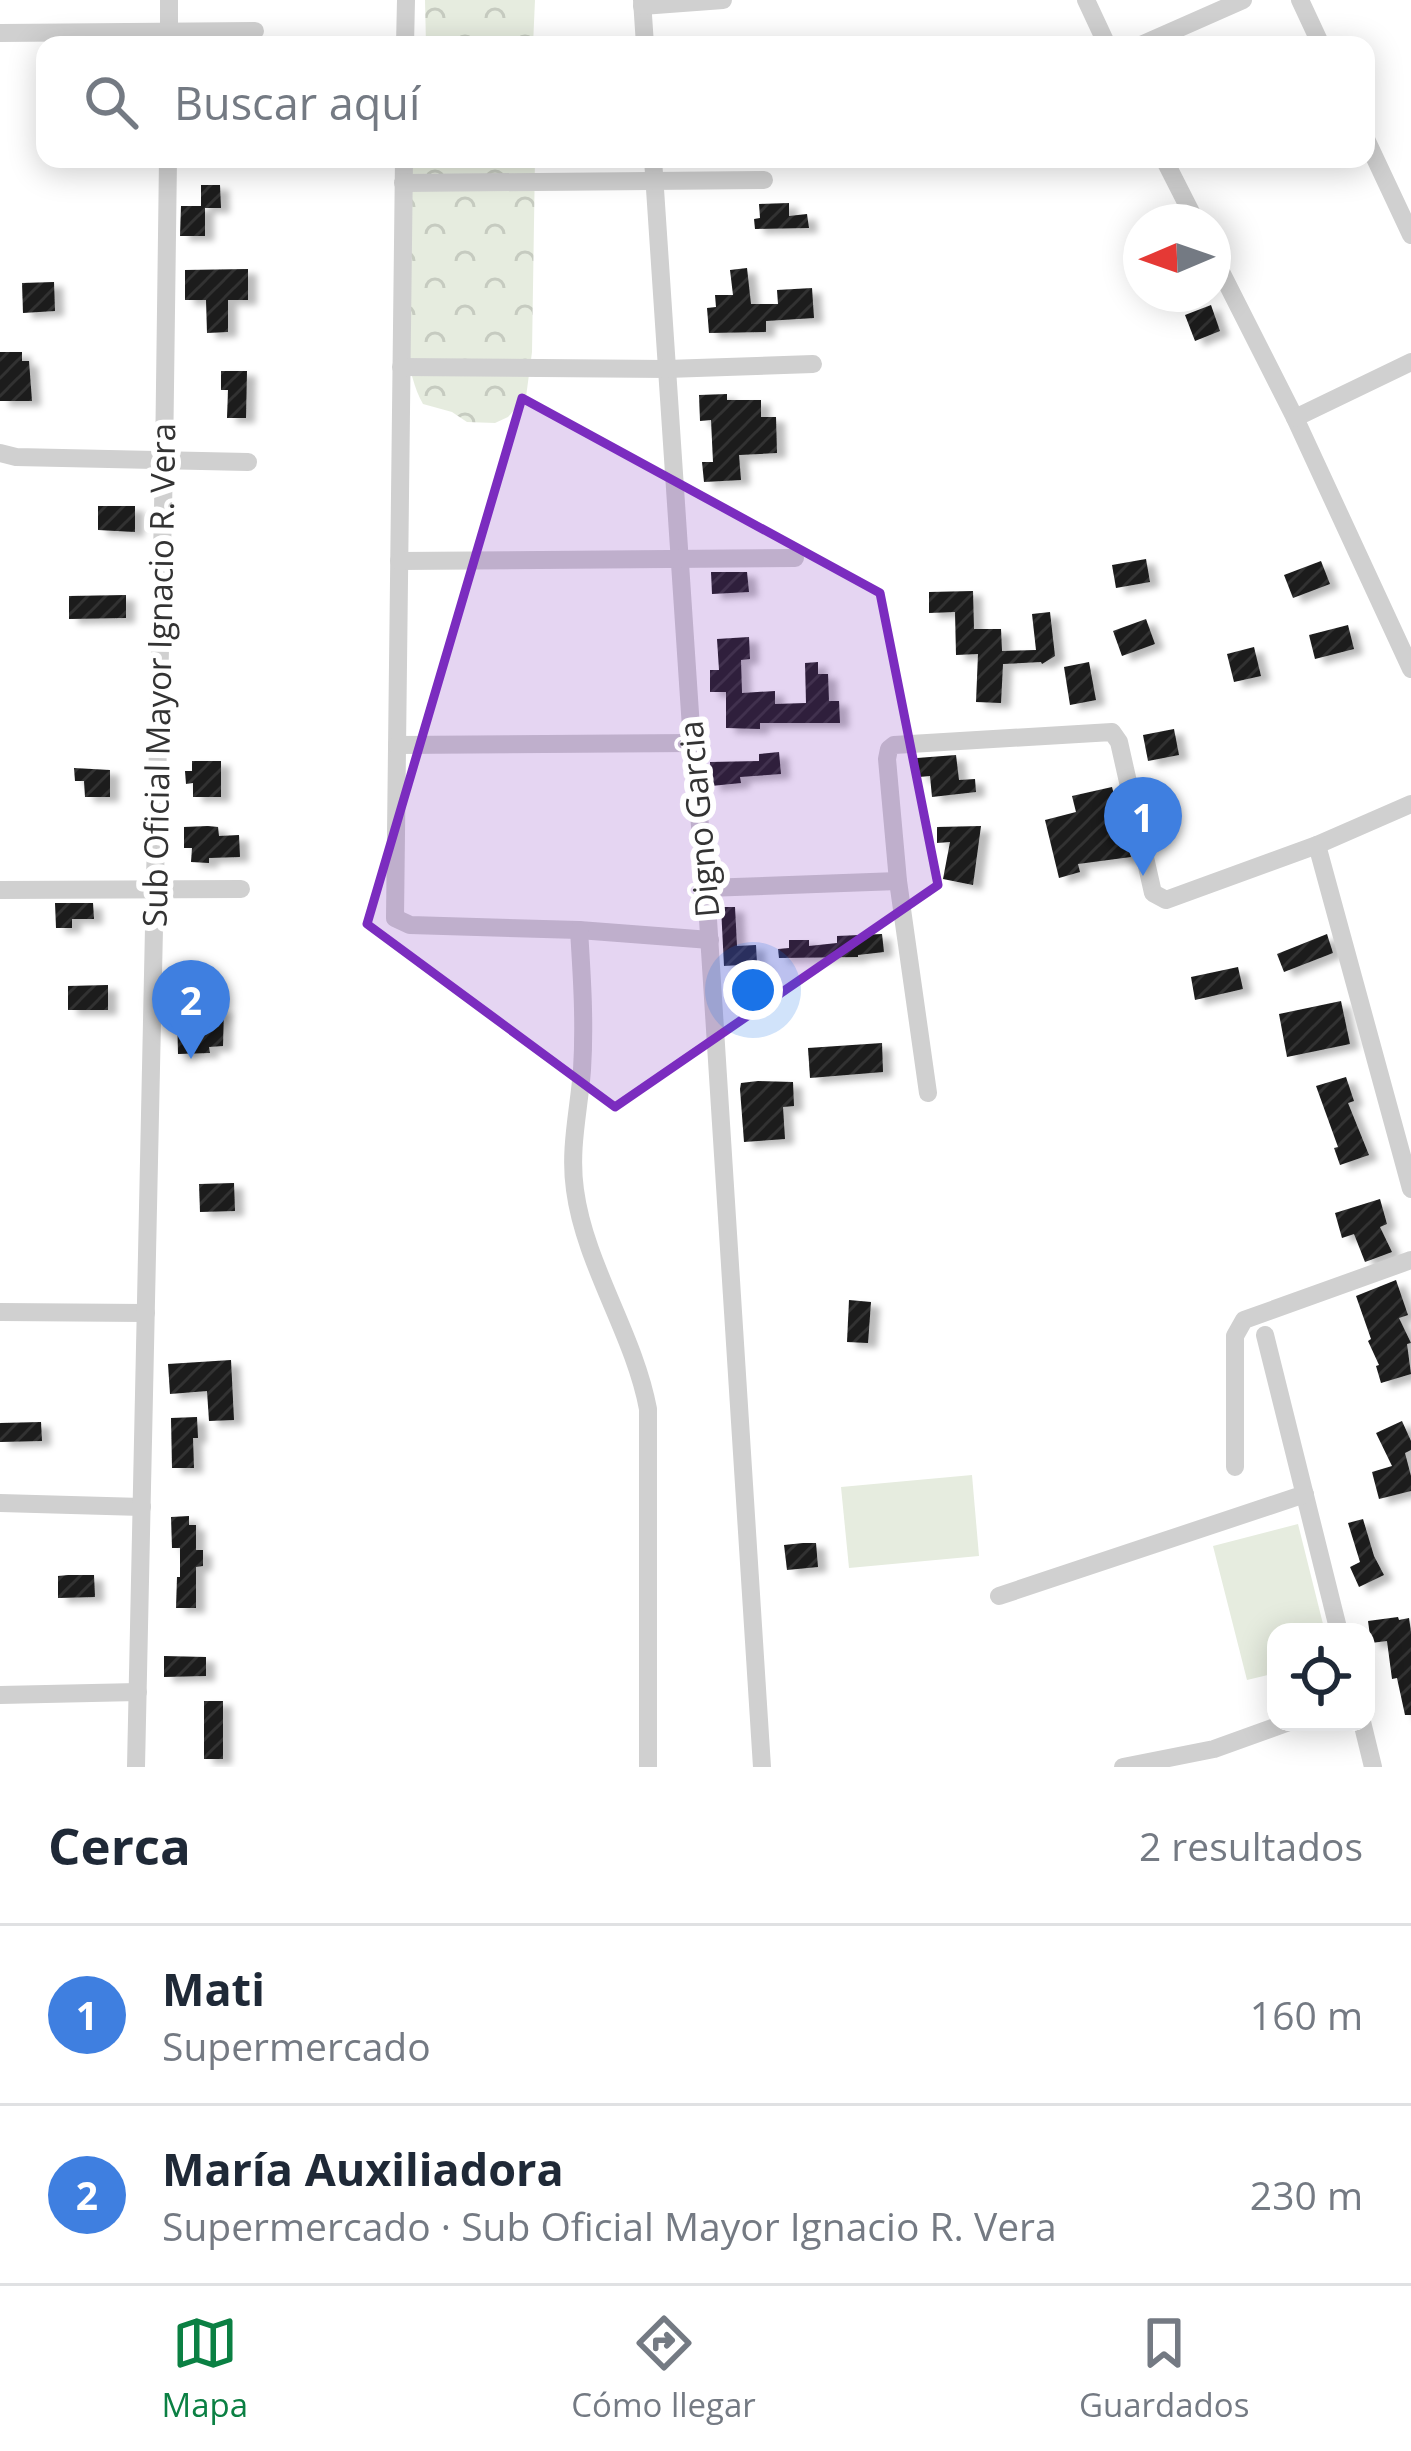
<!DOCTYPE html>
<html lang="es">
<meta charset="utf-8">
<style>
body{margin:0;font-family:"Open Sans",sans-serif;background:#f6f6f7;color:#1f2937}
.controls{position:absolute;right:36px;bottom:36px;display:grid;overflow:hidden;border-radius:24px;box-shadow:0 6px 30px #0003}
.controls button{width:108px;height:108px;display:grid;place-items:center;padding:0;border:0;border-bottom:3px solid #e0e1e3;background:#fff;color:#1f2937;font:60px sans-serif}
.compass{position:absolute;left:1123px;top:204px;width:108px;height:108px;border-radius:50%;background:#fff;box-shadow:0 6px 30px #0003;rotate:268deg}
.you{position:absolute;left:753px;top:990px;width:42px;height:42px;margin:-30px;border:9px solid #fff;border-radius:50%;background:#1a73e8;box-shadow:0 0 0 18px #1a73e833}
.badge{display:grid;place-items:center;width:78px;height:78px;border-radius:50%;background:#0b8043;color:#fff;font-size:39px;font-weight:700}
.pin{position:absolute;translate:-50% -99px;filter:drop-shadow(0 3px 6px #0008)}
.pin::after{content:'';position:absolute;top:63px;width:42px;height:36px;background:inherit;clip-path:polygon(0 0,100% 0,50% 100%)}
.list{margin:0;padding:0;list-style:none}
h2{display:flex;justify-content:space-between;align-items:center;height:156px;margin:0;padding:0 48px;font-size:51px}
h2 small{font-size:39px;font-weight:400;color:#747a83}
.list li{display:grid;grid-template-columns:78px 1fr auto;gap:36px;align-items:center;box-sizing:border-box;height:180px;padding:0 48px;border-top:3px solid #e0e1e3}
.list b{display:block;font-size:45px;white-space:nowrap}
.list p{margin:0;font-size:39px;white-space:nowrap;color:#747a83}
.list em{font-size:39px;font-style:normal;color:#747a83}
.icon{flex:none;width:66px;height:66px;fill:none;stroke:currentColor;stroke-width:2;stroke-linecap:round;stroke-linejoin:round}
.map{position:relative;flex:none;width:1411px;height:1767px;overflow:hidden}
.search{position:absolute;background:#fff;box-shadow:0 6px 30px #0003;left:36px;right:36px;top:36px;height:132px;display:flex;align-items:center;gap:30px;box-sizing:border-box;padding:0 42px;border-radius:24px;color:#747a83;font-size:45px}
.sheet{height:516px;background:#fff}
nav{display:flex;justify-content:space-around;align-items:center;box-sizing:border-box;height:168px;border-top:3px solid #e0e1e3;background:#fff;font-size:33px;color:#747a83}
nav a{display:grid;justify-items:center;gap:6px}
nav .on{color:#0b8043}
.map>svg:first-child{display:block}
</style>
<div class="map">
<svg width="1411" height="1767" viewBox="0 0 1411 1767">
<defs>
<pattern id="forest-crowns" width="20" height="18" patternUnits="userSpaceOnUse" patternTransform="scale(3)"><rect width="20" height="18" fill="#e6ecdf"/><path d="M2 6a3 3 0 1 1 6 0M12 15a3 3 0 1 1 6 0" fill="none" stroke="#c6cbc0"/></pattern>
<pattern id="building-hatch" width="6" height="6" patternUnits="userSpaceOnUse" patternTransform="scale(3)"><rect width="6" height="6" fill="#1a1a1a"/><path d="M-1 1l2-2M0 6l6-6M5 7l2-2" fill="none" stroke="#333"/></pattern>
<filter id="shadow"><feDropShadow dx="9" dy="5" stdDeviation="3" flood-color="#0004"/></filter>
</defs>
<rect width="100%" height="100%" fill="#fff"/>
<g fill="url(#forest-crowns)">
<polygon points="425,0 535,0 533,45 426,45"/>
<path d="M405,159H535L532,352L526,397L508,417L495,423L467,422L452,412L423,404C392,349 404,224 405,159Z"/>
</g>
<g fill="#e6ecdf">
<polygon points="972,1475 979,1556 849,1568 841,1487"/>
<polygon points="1298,1524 1325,1632 1276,1632 1276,1673 1247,1680 1213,1546"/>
</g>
<g fill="url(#building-hatch)" filter="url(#shadow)">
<polygon points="201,185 220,185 221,208 205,208 205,236 180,236 181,206 201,206"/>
<polygon points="789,203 789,216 807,214 809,228 755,229 754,219 760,218 759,204"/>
<polygon points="747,268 751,304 778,304 777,290 812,288 814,318 766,321 766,332 709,333 707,308 716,307 715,295 733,295 730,270"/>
<polygon points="248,269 248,300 228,300 228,332 207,333 206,300 185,300 185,270"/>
<polygon points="54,282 55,311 23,313 22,283"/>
<polygon points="1211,305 1220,331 1195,341 1185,315"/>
<polygon points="0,352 22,352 22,361 29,361 32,401 0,401"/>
<polygon points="221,371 247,371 246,418 227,418 228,390 221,390"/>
<polygon points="727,394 727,400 761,400 761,417 776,417 777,453 739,455 741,480 704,482 702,462 713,462 711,420 700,421 699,395"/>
<polygon points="98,506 135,506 135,532 98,530"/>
<polygon points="1146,559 1150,582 1116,588 1112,565"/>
<polygon points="1321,561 1330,584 1293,598 1284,575"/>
<polygon points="711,572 747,572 749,592 712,594"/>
<polygon points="973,591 974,629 1001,629 1002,651 1036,650 1032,614 1050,612 1055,656 1042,664 1041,662 1003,664 1001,703 976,702 978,654 956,655 955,612 929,613 929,592"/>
<polygon points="126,595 126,618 69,619 69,596"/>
<polygon points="1146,619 1155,644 1122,656 1113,631"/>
<polygon points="1348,625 1354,649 1315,659 1309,635"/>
<polygon points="749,637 750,659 741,660 742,693 775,691 775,704 806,703 805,663 818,662 818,674 828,674 829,701 839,701 840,723 760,723 760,729 726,728 726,692 710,692 710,670 719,670 717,639"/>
<polygon points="1254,647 1261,676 1234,682 1227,654"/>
<polygon points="1089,662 1096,700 1070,705 1064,667"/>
<polygon points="1174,729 1179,755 1148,761 1143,735"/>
<polygon points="779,752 781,774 740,777 741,783 711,786 710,762 759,761 759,754"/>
<polygon points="956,755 959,780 975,779 976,792 932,797 930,776 919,777 917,758"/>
<polygon points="192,761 221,761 221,797 193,797 193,783 186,784 185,771 192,771"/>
<polygon points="74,768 110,770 110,797 85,797 84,781 75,781"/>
<polygon points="1112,787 1131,857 1078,864 1080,872 1059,878 1045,820 1076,812 1072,796"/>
<polygon points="208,826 218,827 219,836 239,835 240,857 209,858 209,863 191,862 192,848 184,848 184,827"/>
<polygon points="981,826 973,885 943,879 950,842 937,843 937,827"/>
<polygon points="55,903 93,903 94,919 72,919 72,928 56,928"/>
<polygon points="721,907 735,907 737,946 756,945 757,963 763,962 765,993 742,995 740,965 724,966"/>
<polygon points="882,934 884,952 858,955 858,957 779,958 778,949 789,948 789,940 809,940 809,946 837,943 837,936"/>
<polygon points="1327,934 1333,953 1284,972 1277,954"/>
<polygon points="1238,967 1243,989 1195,1000 1191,977"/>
<polygon points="108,985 108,1010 68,1010 68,986"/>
<polygon points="1341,1001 1350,1044 1287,1057 1279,1014"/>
<polygon points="224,1008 223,1046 209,1047 210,1053 178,1054 177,1010"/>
<polygon points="882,1043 883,1072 810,1078 808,1048"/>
<polygon points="1346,1077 1354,1101 1348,1103 1369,1155 1340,1165 1334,1148 1338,1147 1316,1086"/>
<polygon points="758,1081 793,1082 794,1106 783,1107 785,1139 744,1142 740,1089 741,1083"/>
<polygon points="234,1183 235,1211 200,1212 199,1184"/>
<polygon points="1380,1199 1387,1224 1380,1227 1392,1252 1365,1262 1354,1234 1342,1238 1335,1213"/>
<polygon points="1396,1280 1408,1315 1399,1318 1411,1343 1407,1344 1411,1374 1381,1383 1376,1366 1379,1365 1368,1341 1371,1339 1356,1296"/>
<polygon points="849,1300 871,1302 868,1343 847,1342"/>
<polygon points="231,1360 234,1420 209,1421 207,1391 170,1394 168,1364"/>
<polygon points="197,1417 198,1438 193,1438 194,1468 172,1468 171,1418"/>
<polygon points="1402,1421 1411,1441 1411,1450 1405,1453 1411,1476 1411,1491 1379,1499 1372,1472 1392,1466 1376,1433"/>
<polygon points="41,1422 42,1441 0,1442 0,1423"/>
<polygon points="189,1516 189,1525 196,1525 196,1550 203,1550 203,1566 196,1567 196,1608 176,1608 177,1577 180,1577 180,1548 172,1548 171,1517"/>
<polygon points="1363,1519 1374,1556 1384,1575 1359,1587 1350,1567 1360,1562 1348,1523"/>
<polygon points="803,1543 816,1543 818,1567 787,1570 784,1545"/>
<polygon points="68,1575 94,1575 95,1597 58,1598 58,1576"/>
<polygon points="1398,1617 1399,1620 1409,1618 1411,1632 1411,1715 1405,1715 1397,1678 1392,1679 1387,1641 1371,1643 1368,1621"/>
<polygon points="164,1656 206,1657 206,1676 164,1677"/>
<rect x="204" y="1701" width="19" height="58"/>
</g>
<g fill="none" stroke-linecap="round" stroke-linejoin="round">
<g stroke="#d0d0d0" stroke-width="18">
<polyline points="642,0 645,45"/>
<polyline points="1086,0 1107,45"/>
<polyline points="1300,0 1321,45"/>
<polyline points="642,6 723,0"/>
<polyline points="0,33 255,31"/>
<polyline points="169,45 169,0"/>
<polyline points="405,45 406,0"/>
<polyline points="1141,45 1243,0"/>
<polyline points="1366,139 1411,235"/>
<polyline points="404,159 395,918 410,925 579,930 710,940"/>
<polyline points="653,159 692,743 706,888 762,1767"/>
<polyline points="1164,159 1196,222"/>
<polyline points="403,183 764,180"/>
<polyline points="1213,256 1295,418 1411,669"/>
<polyline points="401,367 667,369 813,364"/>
<polyline points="1295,418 1411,362"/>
<polyline points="0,453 16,457 248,462"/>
<polyline points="399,561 795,558"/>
<polyline points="397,745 692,743"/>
<polyline points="1317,845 1411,1189"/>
<polyline points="706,888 898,881"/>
<polyline points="0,890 241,889"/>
<path d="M579,930C582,977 585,1023 582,1070C579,1110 569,1149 575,1190C585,1265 634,1334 648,1409V1767"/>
<polyline points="928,1093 898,881 887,759 889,749 894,745 1112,732 1119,742 1153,893 1166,900 1317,845 1411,804"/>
<polyline points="0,1312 146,1313"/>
<polyline points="1265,1335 1339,1632"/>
<polyline points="1235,1467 1235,1336 1244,1320 1411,1260"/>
<polyline points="0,1503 142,1507"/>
<polyline points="999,1596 1305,1494"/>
<polyline points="0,1695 138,1692"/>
<polyline points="1362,1722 1373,1767"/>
<polyline points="136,1767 164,462 168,159"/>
<polyline points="1123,1767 1214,1749 1289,1722"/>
</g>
</g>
<path fill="#7b2cbf" fill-opacity="0.2" stroke="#7b2cbf" stroke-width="9" stroke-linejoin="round" d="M522,398L880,593L938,885L615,1107L367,924Z"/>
<g text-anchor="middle" stroke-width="12" stroke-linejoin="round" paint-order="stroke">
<g font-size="33" fill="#333" stroke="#fff">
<text transform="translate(159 675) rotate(-89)" y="12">Sub Oficial Mayor Ignacio R. Vera</text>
<text transform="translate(699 819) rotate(-95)" y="12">Digno Garcia</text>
</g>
</g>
</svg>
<div class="controls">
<button><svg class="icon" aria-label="locate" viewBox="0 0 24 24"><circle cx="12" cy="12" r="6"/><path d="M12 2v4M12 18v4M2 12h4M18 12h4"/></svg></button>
</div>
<svg class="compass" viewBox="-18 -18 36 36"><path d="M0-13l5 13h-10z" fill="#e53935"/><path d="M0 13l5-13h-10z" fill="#747a83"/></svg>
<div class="you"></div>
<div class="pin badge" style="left:1143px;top:876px;background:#3f7fe0">1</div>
<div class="pin badge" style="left:191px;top:1059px;background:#3f7fe0">2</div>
<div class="search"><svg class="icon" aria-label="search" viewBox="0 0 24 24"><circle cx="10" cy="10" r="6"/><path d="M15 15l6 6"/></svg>Buscar aquí</div>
</div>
<section class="sheet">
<h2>Cerca<small>2 resultados</small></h2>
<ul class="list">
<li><span class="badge" style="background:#3f7fe0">1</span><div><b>Mati</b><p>Supermercado</p></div><em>160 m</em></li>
<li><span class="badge" style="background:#3f7fe0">2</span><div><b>María Auxiliadora</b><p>Supermercado · Sub Oficial Mayor Ignacio R. Vera</p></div><em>230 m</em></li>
</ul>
</section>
<nav>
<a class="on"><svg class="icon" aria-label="map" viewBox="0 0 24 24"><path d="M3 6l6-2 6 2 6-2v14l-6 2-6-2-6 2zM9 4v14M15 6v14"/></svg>Mapa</a>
<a><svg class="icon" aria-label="directions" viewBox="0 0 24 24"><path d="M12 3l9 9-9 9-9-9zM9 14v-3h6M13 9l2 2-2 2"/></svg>Cómo llegar</a>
<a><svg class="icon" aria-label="saved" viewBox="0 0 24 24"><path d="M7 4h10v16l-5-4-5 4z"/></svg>Guardados</a>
</nav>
